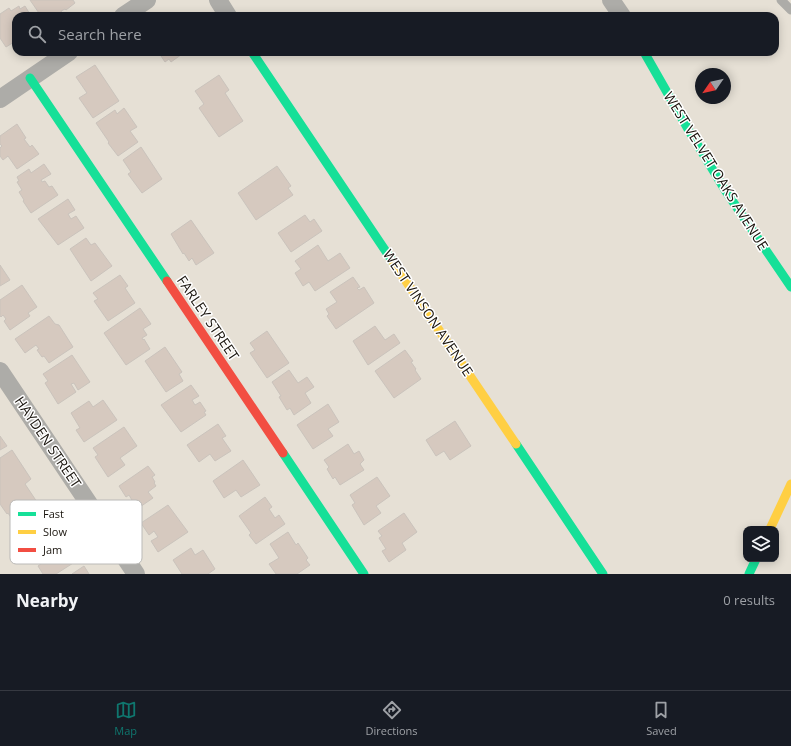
<!DOCTYPE html>
<style>
body{margin:0;font-family:"Open Sans",sans-serif;background:#242831;color:#f1f3f6}
.controls{position:absolute;right:12px;bottom:12px;display:grid;overflow:hidden;border-radius:8px;box-shadow:0 2px 10px #0003}
.controls button{width:36px;height:36px;display:grid;place-items:center;padding:0;border:0;border-bottom:1px solid #363941;background:#171b24;color:#f1f3f6;font:20px sans-serif}
.compass{position:absolute;left:695px;top:68px;width:36px;height:36px;border-radius:50%;background:#171b24;box-shadow:0 2px 10px #0003;rotate:236deg}
.list{margin:0;padding:0;list-style:none}
h2{display:flex;justify-content:space-between;align-items:center;height:52px;margin:0;padding:0 16px;font-size:17px}
h2 small{font-size:13px;font-weight:400;color:#9ea1a6}
.icon{flex:none;width:22px;height:22px;fill:none;stroke:currentColor;stroke-width:2;stroke-linecap:round;stroke-linejoin:round}
.map{position:relative;flex:none;width:791px;height:574px;overflow:hidden}
.search{position:absolute;background:#171b24;box-shadow:0 2px 10px #0003;left:12px;right:12px;top:12px;height:44px;display:flex;align-items:center;gap:10px;box-sizing:border-box;padding:0 14px;border-radius:12px;color:#9ea1a6;font-size:15px}
.sheet{height:116px;background:#171b24}
nav{display:flex;justify-content:space-around;align-items:center;box-sizing:border-box;height:56px;border-top:1px solid #363941;background:#171b24;font-size:11px;color:#9ea1a6}
nav a{display:grid;justify-items:center;gap:2px}
nav .on{color:#0f766e}
.map>svg:first-child{display:block}
</style>
<div class="map">
<svg width="791" height="574" viewBox="0 0 791 574">
<rect width="100%" height="100%" fill="#e6e0d5"/>
<g fill="#d6c9bf" stroke="#cac3bc">
<polygon points="30,0 73,0 75,3 66,10 65,9 61,11 64,16 41,16"/>
<polygon points="19,6 20,9 25,6 31,16 16,16 16,36 12,39 14,42 6,47 0,38 0,14 9,8 11,11"/>
<polygon points="164,52 185,52 171,62 169,59 165,62 161,56 165,53"/>
<polygon points="95,65 119,101 93,118 79,98 87,93 76,77"/>
<polygon points="219,75 229,90 225,93 243,121 219,137 199,108 204,104 195,91"/>
<polygon points="124,108 137,127 130,131 138,142 118,156 108,143 109,142 96,123 115,110 117,114"/>
<polygon points="17,124 26,138 24,139 30,147 32,145 39,154 17,169 8,156 3,160 0,156 0,148 2,146 0,144 0,136"/>
<polygon points="141,147 162,179 142,193 128,174 131,172 123,160"/>
<polygon points="44,164 51,174 41,180 42,182 45,181 49,187 52,186 58,195 31,213 23,201 24,200 19,192 22,190 17,182 19,181 17,177 29,169 31,173"/>
<polygon points="277,166 291,186 288,188 293,195 256,220 238,193"/>
<polygon points="68,199 75,210 68,214 71,219 76,216 84,228 58,245 38,219"/>
<polygon points="305,215 310,222 314,219 322,231 291,252 278,233"/>
<polygon points="191,220 214,253 196,265 192,258 189,261 184,253 183,254 171,234"/>
<polygon points="86,238 91,245 95,243 112,266 91,281 70,249"/>
<polygon points="318,245 328,261 340,253 350,268 315,291 309,282 303,286 295,273 301,269 295,261"/>
<polygon points="0,265 10,280 0,286"/>
<polygon points="120,275 128,286 125,288 135,303 108,321 94,301 98,299 93,293"/>
<polygon points="353,277 360,287 357,288 359,290 364,287 374,303 336,329 327,316 329,314 326,309 337,302 330,292"/>
<polygon points="22,285 37,307 28,313 30,316 10,330 4,321 6,319 3,315 1,317 0,316 0,300"/>
<polygon points="140,308 151,324 143,329 147,335 142,338 143,340 144,339 150,349 126,365 104,333"/>
<polygon points="49,316 55,324 59,325 73,347 49,363 44,356 42,357 37,350 39,349 36,345 25,353 15,339"/>
<polygon points="375,326 385,340 394,334 400,343 368,365 353,341"/>
<polygon points="267,331 289,363 267,378 250,353 255,350 250,343"/>
<polygon points="165,347 182,372 179,374 183,381 166,392 145,361"/>
<polygon points="405,350 413,361 411,362 416,369 415,370 421,379 394,398 375,371"/>
<polygon points="72,355 90,382 78,390 74,383 71,384 76,392 58,404 45,383 48,381 43,374"/>
<polygon points="289,370 298,383 307,377 314,387 305,393 311,403 294,415 290,408 287,410 279,397 281,396 272,382"/>
<polygon points="191,385 199,396 192,400 195,405 200,402 206,411 204,412 206,415 181,432 161,405"/>
<polygon points="103,400 117,420 84,442 76,430 80,428 71,413 89,401 93,407"/>
<polygon points="328,404 339,422 328,429 333,436 313,449 297,425"/>
<polygon points="455,421 471,446 450,460 444,451 436,456 426,440"/>
<polygon points="218,424 226,436 222,438 231,451 215,461 210,454 199,462 187,445"/>
<polygon points="124,427 137,446 120,458 125,465 108,477 95,457 98,455 93,448"/>
<polygon points="0,436 7,446 0,450"/>
<polygon points="348,444 354,454 359,451 364,460 360,464 364,470 340,485 335,477 333,479 327,469 329,467 324,460"/>
<polygon points="12,450 31,479 25,484 39,505 14,522 8,513 7,514 0,504 0,458"/>
<polygon points="243,460 260,485 241,497 236,490 224,498 213,481"/>
<polygon points="148,466 155,475 152,477 155,482 154,483 156,486 148,492 153,498 137,509 129,495 126,497 119,486"/>
<polygon points="377,477 390,496 376,506 381,513 364,525 352,505 355,503 350,495"/>
<polygon points="265,497 272,507 269,509 275,518 279,515 285,524 256,544 249,535 251,533 239,516"/>
<polygon points="168,505 188,532 158,552 151,541 158,537 154,531 149,535 141,523"/>
<polygon points="404,513 417,532 402,543 406,550 389,562 382,551 386,549 379,538 382,536 378,531"/>
<polygon points="64,529 70,538 68,539 81,558 56,574 43,574 38,566 45,561 36,548"/>
<polygon points="288,532 296,545 298,543 308,558 306,560 310,565 297,574 276,574 269,564 279,558 270,544"/>
<polygon points="191,548 195,555 203,550 215,569 208,574 182,574 173,560"/>
<polygon points="84,566 89,574 72,574"/>
</g>
<g fill="none" stroke-linecap="round" stroke-linejoin="round">
<polyline stroke="#adaca8" stroke-width="9" points="781,0 791,10"/>
<g stroke="#adaca8" stroke-width="18">
<polyline points="218,0 228,16"/>
<polyline points="611,0 622,16"/>
<polyline points="123,16 147,0"/>
<polyline points="0,99 69,52"/>
<polyline points="0,371 136,574"/>
</g>
<g stroke="#16e098" stroke-width="9">
<polyline points="252,52 393,262"/>
<polyline points="644,52 688,129 725,190 791,287"/>
<polyline points="30,78 167,281"/>
<polyline points="516,444 603,574"/>
<polyline points="283,453 364,574"/>
<polyline points="749,574 756,559"/>
</g>
<g stroke="#ffcf43" stroke-width="9">
<polyline points="393,262 516,444"/>
<polyline points="770,529 791,484"/>
</g>
<polyline stroke="#f24e42" stroke-width="9" points="167,281 283,453"/>
</g>
<g text-anchor="middle" stroke-width="3" stroke-linejoin="round" paint-order="stroke">
<g font-size="14" fill="#1a150e" stroke="#fff">
<text transform="translate(716 171) rotate(58)" y="5">WEST VELVET OAKS AVENUE</text>
<text transform="translate(428 313) rotate(56)" y="5">WEST VINSON AVENUE</text>
<text transform="translate(208 318) rotate(56)" y="5">FARLEY STREET</text>
<text transform="translate(48 442) rotate(56)" y="5">HAYDEN STREET</text>
</g>
</g>
<rect x="10" y="500" width="132" height="64" rx="6" fill="#fff" stroke="#bab9b7" stroke-width="1"/>
<rect x="18" y="512" width="18" height="4" fill="#16e098"/>
<rect x="18" y="530" width="18" height="4" fill="#ffcf43"/>
<rect x="18" y="548" width="18" height="4" fill="#f24e42"/>
<g font-size="11" fill="#1a150e">
<text x="43" y="518">Fast</text>
<text x="43" y="536">Slow</text>
<text x="43" y="554">Jam</text>
</g>
</svg>
<div class="controls">
<button><svg class="icon" aria-label="layers" viewBox="0 0 24 24"><path d="M12 4l9 5-9 5-9-5zM3 14l9 5 9-5"/></svg></button>
</div>
<svg class="compass" viewBox="-18 -18 36 36"><path d="M0-13l5 13h-10z" fill="#e53935"/><path d="M0 13l5-13h-10z" fill="#9ea1a6"/></svg>
<div class="search"><svg class="icon" aria-label="search" viewBox="0 0 24 24"><circle cx="10" cy="10" r="6"/><path d="M15 15l6 6"/></svg>Search here</div>
</div>
<section class="sheet">
<h2>Nearby<small>0 results</small></h2>
<ul class="list">
</ul>
</section>
<nav>
<a class="on"><svg class="icon" aria-label="map" viewBox="0 0 24 24"><path d="M3 6l6-2 6 2 6-2v14l-6 2-6-2-6 2zM9 4v14M15 6v14"/></svg>Map</a>
<a><svg class="icon" aria-label="directions" viewBox="0 0 24 24"><path d="M12 3l9 9-9 9-9-9zM9 14v-3h6M13 9l2 2-2 2"/></svg>Directions</a>
<a><svg class="icon" aria-label="saved" viewBox="0 0 24 24"><path d="M7 4h10v16l-5-4-5 4z"/></svg>Saved</a>
</nav>
